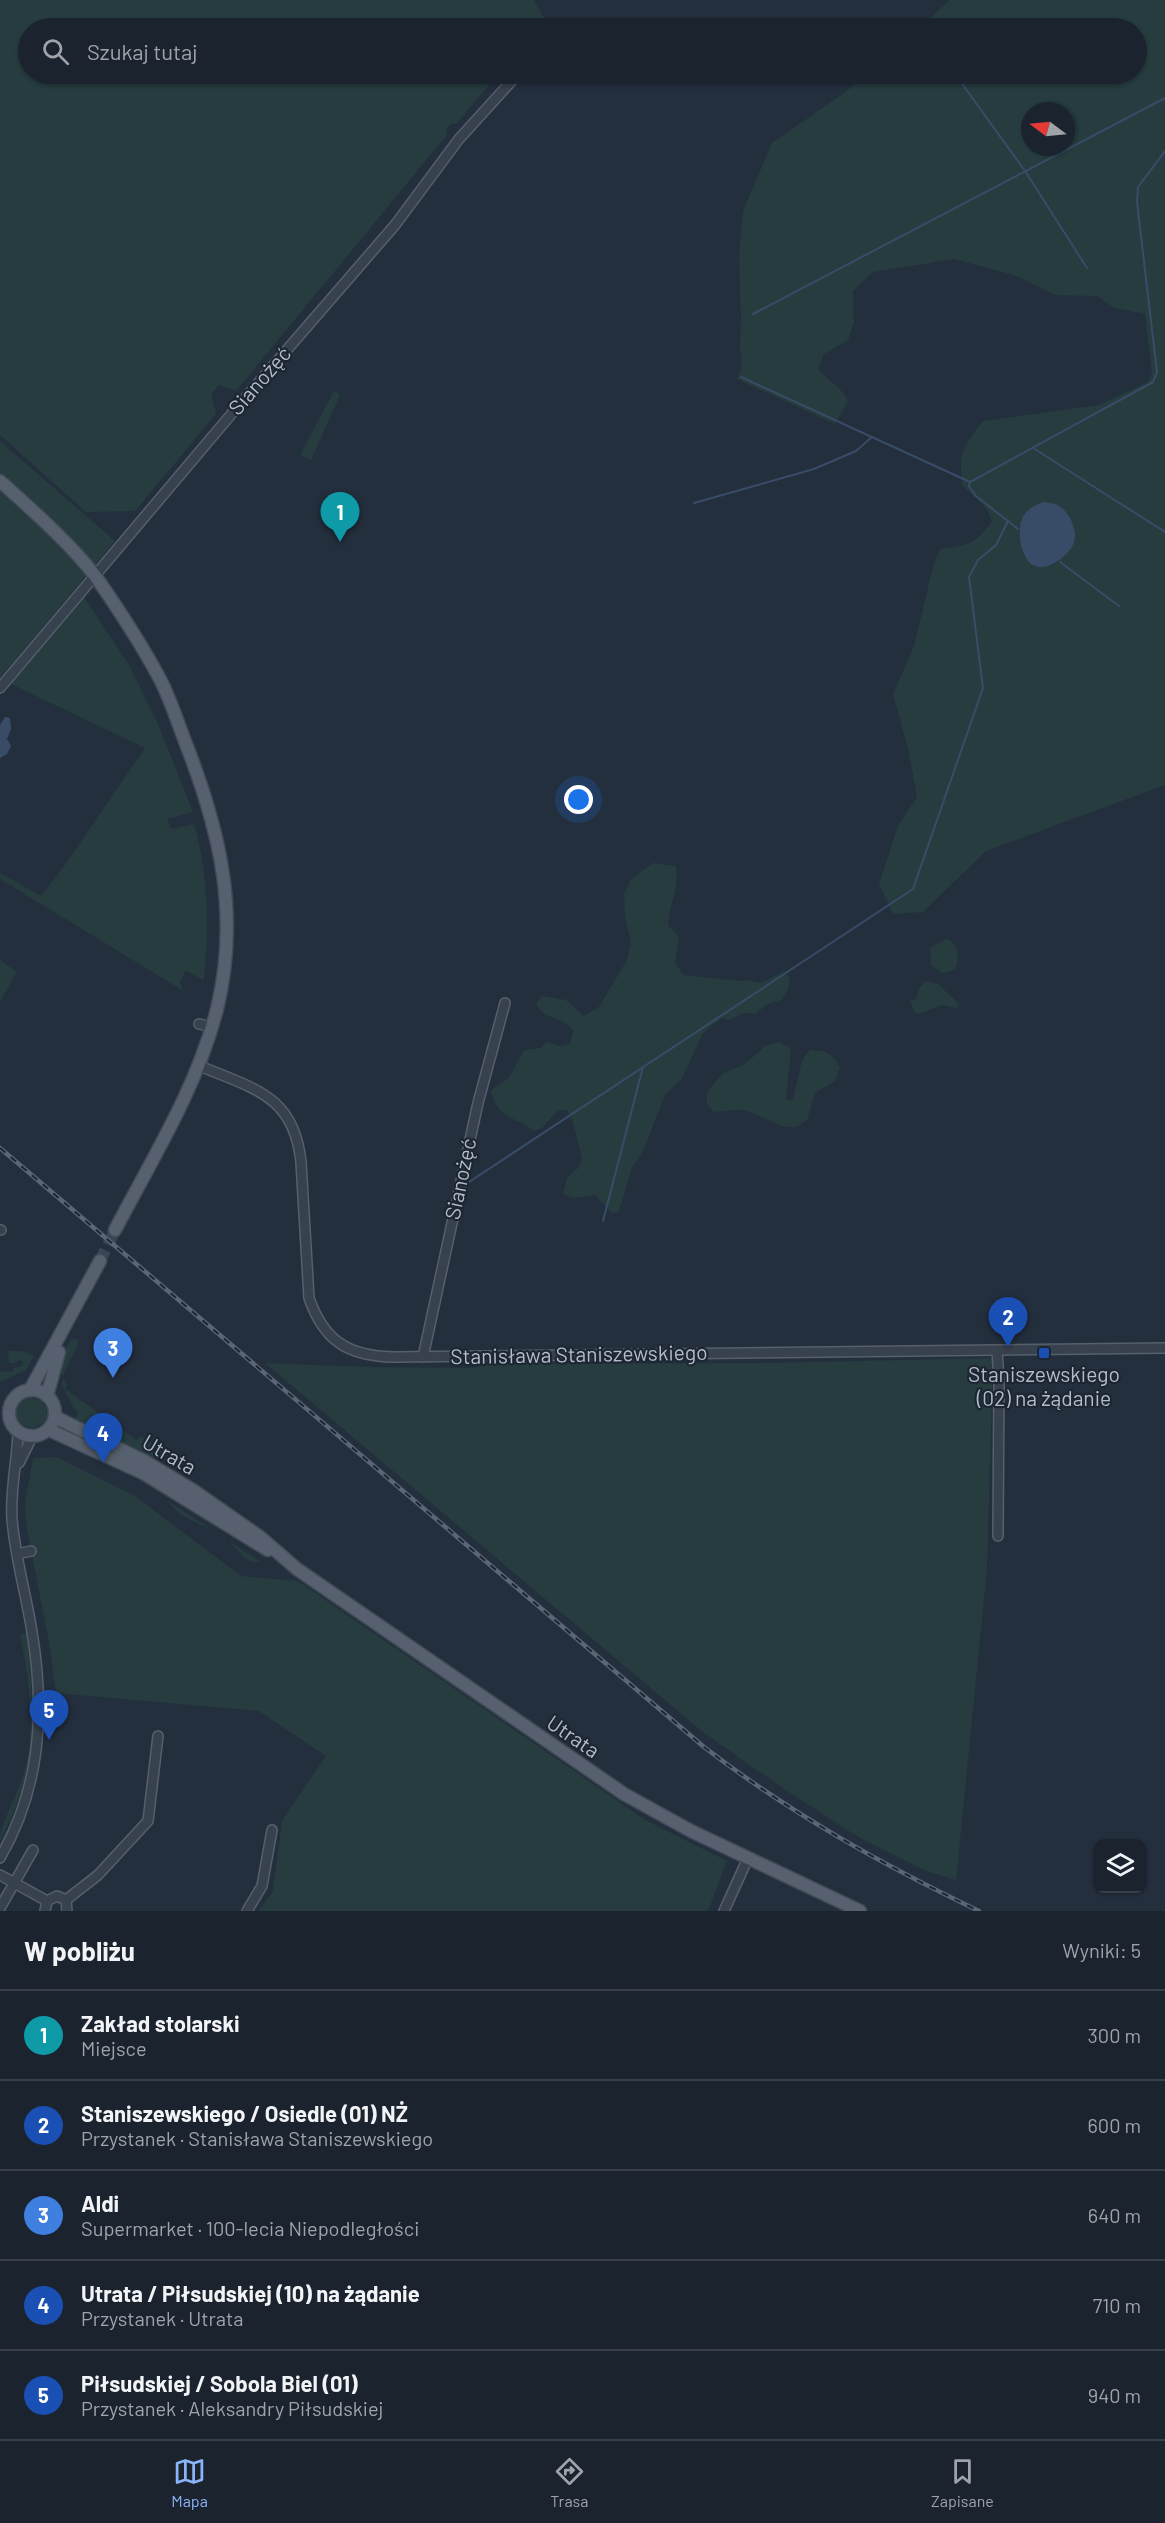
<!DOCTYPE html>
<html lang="pl">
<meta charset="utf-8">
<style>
body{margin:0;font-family:Barlow,sans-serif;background:#282f3a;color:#f1f3f6}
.controls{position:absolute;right:18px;bottom:18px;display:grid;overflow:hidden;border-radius:12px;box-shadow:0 2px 4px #0004}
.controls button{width:54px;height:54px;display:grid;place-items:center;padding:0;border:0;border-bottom:2px solid #39404a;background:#1b232e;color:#f1f3f6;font:30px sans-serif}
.compass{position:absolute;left:1021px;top:102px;width:54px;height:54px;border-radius:50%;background:#1b232e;box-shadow:0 2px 4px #0004;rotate:286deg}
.you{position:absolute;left:579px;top:800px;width:21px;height:21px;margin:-15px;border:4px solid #fff;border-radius:50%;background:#1a73e8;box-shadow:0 0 0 9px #1a73e833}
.badge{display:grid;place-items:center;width:39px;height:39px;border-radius:50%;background:#8ab4f8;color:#fff;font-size:20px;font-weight:700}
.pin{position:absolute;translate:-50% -50px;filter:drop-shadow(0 2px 3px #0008)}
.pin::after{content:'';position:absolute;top:32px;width:21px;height:18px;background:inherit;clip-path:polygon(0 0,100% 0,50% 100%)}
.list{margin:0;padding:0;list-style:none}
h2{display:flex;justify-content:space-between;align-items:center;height:78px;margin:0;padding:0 24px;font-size:26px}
h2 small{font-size:20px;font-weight:400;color:#a0a4aa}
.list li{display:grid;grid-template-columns:39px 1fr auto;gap:18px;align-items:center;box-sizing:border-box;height:90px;padding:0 24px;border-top:2px solid #39404a}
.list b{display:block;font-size:22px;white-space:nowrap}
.list p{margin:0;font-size:20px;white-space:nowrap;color:#a0a4aa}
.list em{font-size:20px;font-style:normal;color:#a0a4aa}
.icon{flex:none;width:33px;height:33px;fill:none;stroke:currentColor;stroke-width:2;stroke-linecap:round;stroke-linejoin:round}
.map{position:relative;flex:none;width:1165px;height:1911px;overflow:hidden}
.search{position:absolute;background:#1b232e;box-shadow:0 2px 4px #0004;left:18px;right:18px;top:18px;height:66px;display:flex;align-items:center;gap:15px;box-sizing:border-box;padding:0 21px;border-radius:33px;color:#a0a4aa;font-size:22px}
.sheet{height:528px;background:#1b232e}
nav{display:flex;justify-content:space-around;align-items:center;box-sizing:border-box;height:84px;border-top:2px solid #39404a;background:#1b232e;font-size:16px;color:#a0a4aa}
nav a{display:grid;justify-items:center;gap:3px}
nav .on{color:#8ab4f8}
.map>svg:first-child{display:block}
</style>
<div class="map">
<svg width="1165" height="1911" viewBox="0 0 1165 1911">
<rect width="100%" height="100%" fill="#242f3e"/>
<g fill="#263c3f" fill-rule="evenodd">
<polygon points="0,0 534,0 544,18 535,28 28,28 28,74 498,74 456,124 451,124 446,129 446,136 236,391 219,385 211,394 216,414 135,511 86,512 0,435"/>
<path d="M950,0H1165V785L986,851L923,912L893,914L879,884L898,826L917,797L909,753L893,694L914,646L935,559L941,549C969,545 975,545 992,521L986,508L962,485C959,451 962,448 983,421L1099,405L1148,382L1152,373L1145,314L1115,308L1097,296L1055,295L1014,275L954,259L873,272L853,291L854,322L848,340L824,354L818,369C828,381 842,387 848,401L835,424L737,379L742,366L740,347L741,319L739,257L743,211L772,143L844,93L867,74H1136V28H919ZM1030,111H1066V147H1030Z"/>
<polygon points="334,391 340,395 311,460 300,455"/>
<polygon points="0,441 115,541 0,678"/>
<path d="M84,597L129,665L158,724L193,812L167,819L171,829L194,824C209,875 209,928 204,980L186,971L180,981L182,990L0,879V873L41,896L65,865L145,748L9,683Z"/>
<path d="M653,863L676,866C680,887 669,905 668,925L679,937L675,962L683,975L739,981L747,980L762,983L784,971L790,979L788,989L781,1000L768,1004L755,1014L744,1013L729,1020L722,1018L703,1033L682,1078L665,1095L644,1149L632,1168L619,1211L612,1213L595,1195L573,1198L563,1194L567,1178L578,1168L582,1159L573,1122L567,1110H558L542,1128L534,1131C514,1116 498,1119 491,1092C495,1084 504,1084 510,1076C515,1067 518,1059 525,1050L541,1048L546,1042L560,1046L570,1044L573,1031C561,1014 544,1021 536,1004L542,996L566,1000L584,1016L599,1007L627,960L631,942L625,917L624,894L631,879Z"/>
<path d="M947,939C961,945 959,959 955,970L942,973L931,965L930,947Z"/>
<polygon points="0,960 17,972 0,1002"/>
<polygon points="926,981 938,984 959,1004 957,1008 942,1005 918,1014 914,1012 910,1000 916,999 919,989"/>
<path d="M780,1042L791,1049L786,1100H793L802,1060L810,1050C826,1050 833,1053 840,1068L835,1081L815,1093L807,1120C803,1122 798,1127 794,1127C780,1130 758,1112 741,1110C732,1109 723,1113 713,1111L707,1103V1092L723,1073L745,1064L765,1046Z"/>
<path d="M73,1339H77L78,1343L63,1376L59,1373C62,1362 64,1346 73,1339Z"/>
<polygon points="8,1351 22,1351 34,1356 26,1370 0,1382 0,1371 13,1372 13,1368 20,1367 24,1362 19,1360 15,1363 9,1363"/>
<polygon points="993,1358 987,1569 956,1880 926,1871 860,1838 784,1789 703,1732 265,1363 370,1367 473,1368 487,1364 765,1363"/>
<polygon points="64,1379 67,1384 65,1389 137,1440 141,1436 162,1448 164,1453 162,1456 150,1459 73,1422 79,1413 73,1407 61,1383"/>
<polygon points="26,1397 41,1400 46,1408 48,1421 33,1428 19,1424 12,1409"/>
<polygon points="56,1457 135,1496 241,1576 298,1581 647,1821 727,1861 708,1911 259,1911 273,1891 282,1820 326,1756 259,1711 56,1693 49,1642 27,1530 25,1504 33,1458"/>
<path d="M168,1501L261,1562C259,1562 254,1563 252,1562C242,1558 238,1549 231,1543C213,1525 182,1523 168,1501Z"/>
<path d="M27,1633C34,1719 41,1762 0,1841C0,1823 19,1793 24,1772C37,1727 29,1680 20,1635Z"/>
</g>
<g fill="#394c67">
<path d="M1044,502C1048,503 1054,503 1058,505C1070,512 1079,532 1073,545C1067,557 1045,574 1031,564C1026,560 1022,550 1021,544C1017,523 1022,508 1044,502Z"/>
<polygon points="5,717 10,718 11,729 7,739 11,746 7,754 0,758 0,725"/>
</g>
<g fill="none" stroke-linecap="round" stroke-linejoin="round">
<g stroke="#394c67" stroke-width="2">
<polyline points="955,74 1025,171 1087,268"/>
<polyline points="753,314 1165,98"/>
<polyline points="741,377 970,482"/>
<polyline points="1033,448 1165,532"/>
<polyline points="694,503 814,469 856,451 872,437"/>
<polyline points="1018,529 976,496 969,486 970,482 1153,382 1157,372 1137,202 1138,187 1165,151"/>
<polyline points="1060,562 1119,606"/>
<polyline points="466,1184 913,889 983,688 969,577 978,560 996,545 1008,521"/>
<polyline points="603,1221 643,1067"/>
</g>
<polyline stroke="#3a4453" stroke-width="12" stroke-dasharray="12 6" stroke-linecap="butt" points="100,1261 115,1230"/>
<defs>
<g id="minor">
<polyline points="0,688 234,411 395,225 459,139 518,74"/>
<polyline points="199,1024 212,1027"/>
<path d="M200,1066C254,1089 294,1095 301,1162L309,1298C324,1341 348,1356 393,1357L1165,1348"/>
<polyline points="0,1230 1,1230"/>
<polyline points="997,1350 999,1381 998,1536"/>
<polyline points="423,1357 478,1103 505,1003"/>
<polyline points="19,1463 32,1437"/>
<polyline points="17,1554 31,1551"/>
<polyline points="40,1706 57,1705"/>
<path d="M0,1858C41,1787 45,1711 32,1632C26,1594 15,1557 12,1519C10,1491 17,1461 18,1433"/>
<polyline points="0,1875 47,1901"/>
<polyline points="66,1900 98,1875 148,1821 158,1736"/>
<polyline points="0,1908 33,1850"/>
<polyline points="45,1911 47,1901 57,1896 66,1900 67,1911"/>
<polyline points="247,1911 262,1886 272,1830"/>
<polyline points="724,1911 748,1858"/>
</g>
<g id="major">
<path d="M0,481C31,509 71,544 96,577C119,610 142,645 161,681C171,701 178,723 186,744C220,831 240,915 217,1009C197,1088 152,1159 115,1230"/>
<circle cx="32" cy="1413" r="23"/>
<polyline points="30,1390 100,1261"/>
<polyline points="47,1396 59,1352"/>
<polyline points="55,1417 144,1461 194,1491 260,1537 297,1569 624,1794 691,1831 860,1911"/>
<polyline points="49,1430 143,1473 268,1550"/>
</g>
</defs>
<use href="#minor" stroke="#565f6c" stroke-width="12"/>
<use href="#major" stroke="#414a57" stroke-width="15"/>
<use href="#minor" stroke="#38414e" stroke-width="9"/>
<use href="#major" stroke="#56606e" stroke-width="12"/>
<defs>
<path id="rail" d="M0,1148L704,1747C790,1813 881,1864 979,1911"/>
</defs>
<use href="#rail" stroke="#5a6575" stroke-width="4.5"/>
<use href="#rail" stroke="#1d2633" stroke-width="2" stroke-dasharray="7" stroke-linecap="butt"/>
</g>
<rect fill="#1a4fb4" stroke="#1d2633" stroke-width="2" x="1038" y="1347" width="12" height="12" rx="3"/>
<g text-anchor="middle" stroke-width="4.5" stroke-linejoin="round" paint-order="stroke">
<g font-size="21" fill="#b4bcc9" stroke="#1d2633">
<text transform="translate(260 381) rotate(-49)" y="7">Sianożęć</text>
<text transform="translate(461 1179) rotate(-78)" y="7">Sianożęć</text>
<text transform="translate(579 1355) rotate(-1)" y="7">Stanisława Staniszewskiego</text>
<text transform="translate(169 1455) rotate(30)" y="7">Utrata</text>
<text transform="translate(573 1737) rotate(34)" y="7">Utrata</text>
</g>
<g font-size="21" fill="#b4bcc9" stroke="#1d2633">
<text x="1044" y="1382">Staniszewskiego<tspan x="1044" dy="24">(02) na żądanie</tspan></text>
</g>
</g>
</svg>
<div class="controls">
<button><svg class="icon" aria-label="layers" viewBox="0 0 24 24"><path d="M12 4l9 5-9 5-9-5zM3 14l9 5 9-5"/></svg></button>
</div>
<svg class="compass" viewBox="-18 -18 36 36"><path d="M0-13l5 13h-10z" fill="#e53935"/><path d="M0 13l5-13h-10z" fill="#a0a4aa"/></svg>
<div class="you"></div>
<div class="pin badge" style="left:340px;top:542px;background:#0f9aa8">1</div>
<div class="pin badge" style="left:1008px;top:1347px;background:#1a4fb4">2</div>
<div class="pin badge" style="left:113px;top:1378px;background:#3f7fe0">3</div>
<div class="pin badge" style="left:103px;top:1463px;background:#1a4fb4">4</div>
<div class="pin badge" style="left:49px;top:1740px;background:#1a4fb4">5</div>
<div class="search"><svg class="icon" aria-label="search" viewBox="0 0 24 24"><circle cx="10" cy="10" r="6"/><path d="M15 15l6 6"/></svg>Szukaj tutaj</div>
</div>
<section class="sheet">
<h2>W pobliżu<small>Wyniki: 5</small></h2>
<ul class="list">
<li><span class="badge" style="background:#0f9aa8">1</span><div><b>Zakład stolarski</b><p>Miejsce</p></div><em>300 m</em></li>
<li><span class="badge" style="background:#1a4fb4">2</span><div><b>Staniszewskiego / Osiedle (01) NŻ</b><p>Przystanek · Stanisława Staniszewskiego</p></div><em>600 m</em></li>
<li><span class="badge" style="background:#3f7fe0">3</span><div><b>Aldi</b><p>Supermarket · 100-lecia Niepodległości</p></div><em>640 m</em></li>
<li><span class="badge" style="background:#1a4fb4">4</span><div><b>Utrata / Piłsudskiej (10) na żądanie</b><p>Przystanek · Utrata</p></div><em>710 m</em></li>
<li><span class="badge" style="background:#1a4fb4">5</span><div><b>Piłsudskiej / Sobola Biel (01)</b><p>Przystanek · Aleksandry Piłsudskiej</p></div><em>940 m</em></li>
</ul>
</section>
<nav>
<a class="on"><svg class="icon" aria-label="map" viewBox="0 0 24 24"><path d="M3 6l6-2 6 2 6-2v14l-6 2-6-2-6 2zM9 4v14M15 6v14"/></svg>Mapa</a>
<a><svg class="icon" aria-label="directions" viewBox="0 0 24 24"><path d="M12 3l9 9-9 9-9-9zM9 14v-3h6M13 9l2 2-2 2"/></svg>Trasa</a>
<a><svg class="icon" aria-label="saved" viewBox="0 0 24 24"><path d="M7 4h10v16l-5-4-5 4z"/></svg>Zapisane</a>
</nav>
